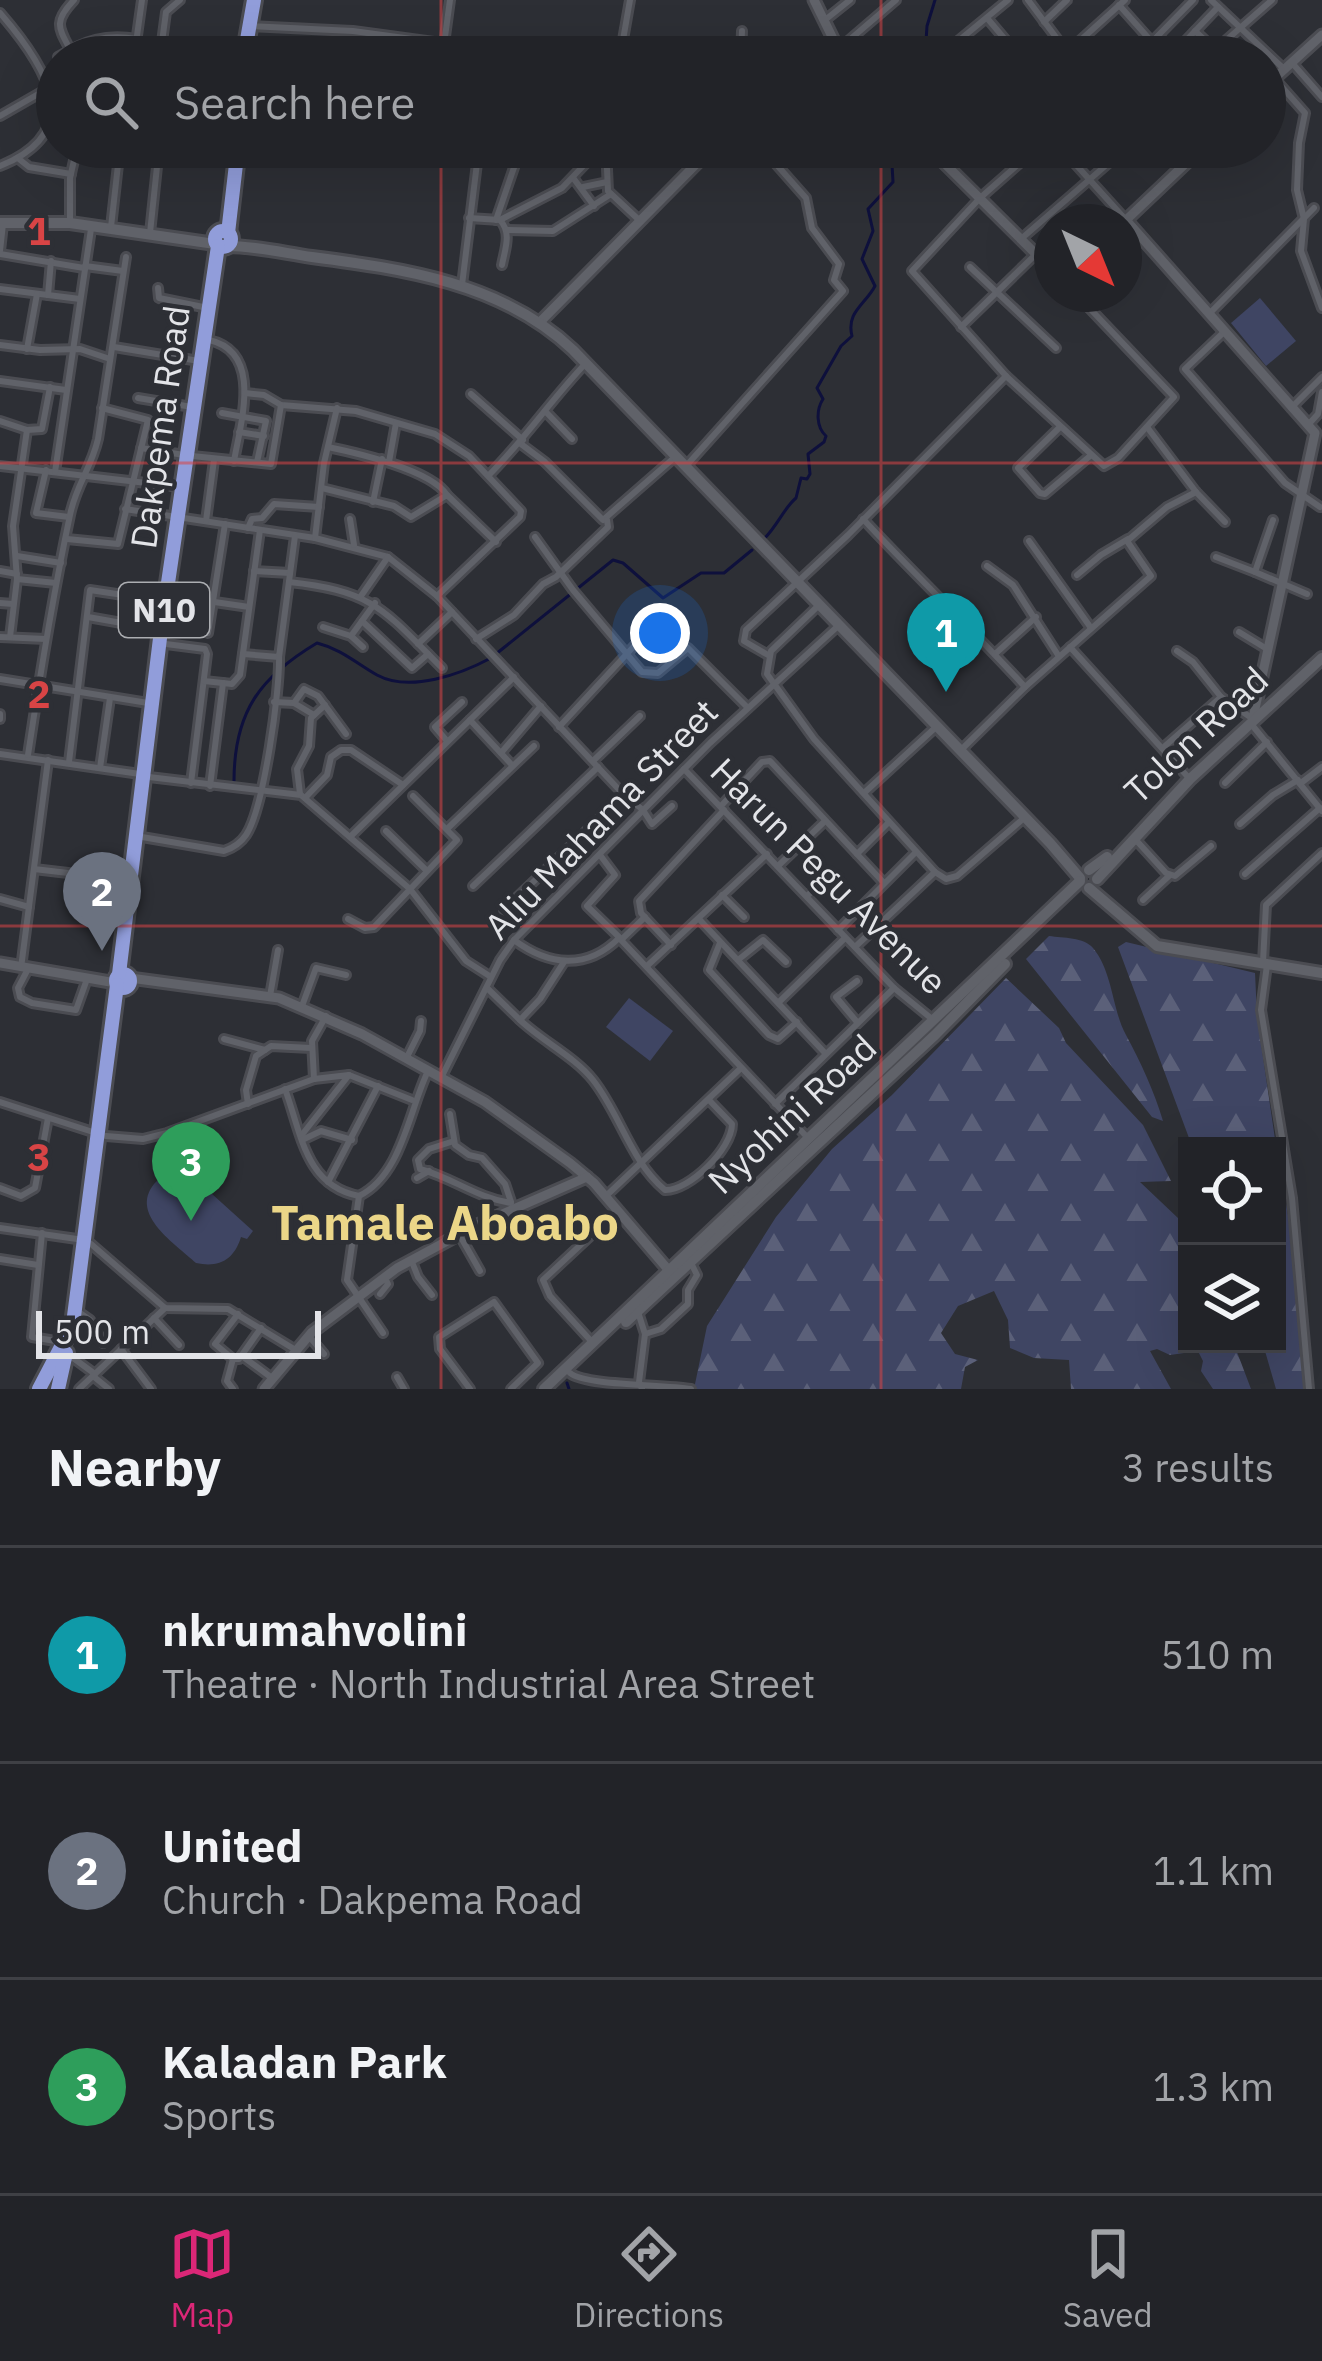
<!DOCTYPE html>
<meta charset="utf-8">
<style>
body{margin:0;font-family:"IBM Plex Sans",sans-serif;background:#2a2b30;color:#f1f3f6}
.controls{position:absolute;right:36px;bottom:36px;display:grid;overflow:hidden;border-radius:0px;box-shadow:0 12px 48px #0002}
.controls button{width:108px;height:108px;display:grid;place-items:center;padding:0;border:0;border-bottom:3px solid #3f4045;background:#222328;color:#f1f3f6;font:60px sans-serif}
.compass{position:absolute;left:1034px;top:204px;width:108px;height:108px;border-radius:50%;background:#222328;box-shadow:0 12px 48px #0002;rotate:137deg}
.scale{position:absolute;left:36px;bottom:30px;width:285px;box-sizing:border-box;padding-left:12px;border:6px solid #e3e4e8;border-top:0;font-size:33px;line-height:42px;white-space:nowrap;color:#e3e4e8;-webkit-text-stroke:9px #2d2f35;paint-order:stroke}
.you{position:absolute;left:660px;top:633px;width:42px;height:42px;margin:-30px;border:9px solid #fff;border-radius:50%;background:#1a73e8;box-shadow:0 0 0 18px #1a73e833}
.badge{display:grid;place-items:center;width:78px;height:78px;border-radius:50%;background:#db2777;color:#fff;font-size:39px;font-weight:700}
.pin{position:absolute;translate:-50% -99px;filter:drop-shadow(0 3px 6px #0008)}
.pin::after{content:'';position:absolute;top:63px;width:42px;height:36px;background:inherit;clip-path:polygon(0 0,100% 0,50% 100%)}
.list{margin:0;padding:0;list-style:none}
h2{display:flex;justify-content:space-between;align-items:center;height:156px;margin:0;padding:0 48px;font-size:51px}
h2 small{font-size:39px;font-weight:400;color:#a2a4a8}
.list li{display:grid;grid-template-columns:78px 1fr auto;gap:36px;align-items:center;box-sizing:border-box;height:216px;padding:0 48px;border-top:3px solid #3f4045}
.list b{display:block;font-size:45px;white-space:nowrap}
.list p{margin:0;font-size:39px;white-space:nowrap;color:#a2a4a8}
.list em{font-size:39px;font-style:normal;color:#a2a4a8}
.icon{flex:none;width:66px;height:66px;fill:none;stroke:currentColor;stroke-width:2;stroke-linecap:round;stroke-linejoin:round}
.map{position:relative;flex:none;width:1322px;height:1389px;overflow:hidden}
.search{position:absolute;background:#222328;box-shadow:0 12px 48px #0002;left:36px;right:36px;top:36px;height:132px;display:flex;align-items:center;gap:30px;box-sizing:border-box;padding:0 42px;border-radius:66px;color:#a2a4a8;font-size:45px}
.sheet{height:804px;background:#222328}
nav{display:flex;justify-content:space-around;align-items:center;box-sizing:border-box;height:168px;border-top:3px solid #3f4045;background:#222328;font-size:33px;color:#a2a4a8}
nav a{display:grid;justify-items:center;gap:6px}
nav .on{color:#db2777}
.map>svg:first-child{display:block}
</style>
<div class="map">
<svg width="1322" height="1389" viewBox="0 0 1322 1389">
<defs>
<pattern id="forest-firs" width="22" height="20" patternUnits="userSpaceOnUse" patternTransform="scale(3)"><rect width="22" height="20" fill="#3f4563"/><path d="M5 1l3.5 6h-7zM16 11l3.5 6h-7z" fill="#5b6079"/></pattern>
</defs>
<rect width="100%" height="100%" fill="#2d2f35"/>
<g fill="#3f4563">
<polygon points="1260,298 1296,341 1266,366 1231,323"/>
<polygon points="629,998 673,1031 650,1061 606,1027"/>
<path d="M180,1172L191,1175L253,1231L247,1239L241,1237C234,1260 219,1268 196,1263C176,1244 129,1215 154,1184C161,1176 169,1173 180,1172Z"/>
</g>
<g fill="url(#forest-firs)">
<path d="M1049,936C1063,938 1084,937 1093,948C1113,972 1112,1010 1126,1035C1141,1063 1154,1091 1163,1121L1152,1117L1026,959Z"/>
<polygon points="1126,942 1255,973 1257,1016 1276,1146 1192,1146 1118,947"/>
<polygon points="1006,978 1059,1028 1066,1043 1143,1125 1171,1181 1140,1182 1179,1219 1187,1249 1187,1344 1234,1344 1251,1389 1213,1389 1201,1371 1203,1361 1198,1351 1170,1355 1157,1349 1150,1351 1171,1389 1071,1389 1069,1360 1034,1358 1010,1348 1008,1320 994,1291 958,1306 941,1333 955,1354 978,1360 965,1367 961,1389 694,1389 707,1326 776,1217 832,1149 892,1095"/>
<polygon points="1277,1150 1291,1233 1304,1389 1276,1389 1263,1344 1277,1344"/>
</g>
<g fill="none" stroke-linecap="round" stroke-linejoin="round">
<g stroke="#0e103c" stroke-width="3">
<polyline points="925,57 927,26 935,0"/>
<path d="M764,539C778,525 784,508 796,498L801,478L807,479L810,474L808,454L824,442L826,436C816,427 816,410 823,399L817,388L841,346L852,336C846,312 865,305 875,286L862,259L873,231L868,209L893,182L891,147"/>
<polyline points="496,654 613,560 623,563 663,598 701,573 724,573 752,550"/>
<path d="M234,781C234,712 260,677 317,643C341,649 356,663 377,675C410,693 461,674 491,658"/>
<polyline points="900,1059 950,1013"/>
<polyline points="567,1383 569,1389"/>
</g>
<defs>
<g id="minor">
<path d="M74,0C51,24 60,29 74,57"/>
<polyline points="1028,0 1067,52"/>
<polyline points="1211,0 1284,69"/>
<polyline points="1119,5 1152,42"/>
<path d="M0,13C46,66 88,131 0,166"/>
<polyline points="987,18 1020,57"/>
<polyline points="825,20 850,0"/>
<polyline points="1044,22 1067,0"/>
<polyline points="251,26 353,31 545,57"/>
<polyline points="1195,31 1223,57"/>
<polyline points="1158,36 1183,57"/>
<polyline points="444,44 450,0"/>
<polyline points="840,48 896,0"/>
<polyline points="1176,51 1218,7"/>
<path d="M58,57C86,40 105,34 137,39"/>
<polyline points="121,57 136,47 241,57"/>
<polyline points="134,57 142,0"/>
<polyline points="160,57 166,12 180,0"/>
<polyline points="620,57 630,0"/>
<polyline points="741,57 742,31"/>
<polyline points="967,57 957,42 1008,0"/>
<polyline points="1062,57 1125,0"/>
<polyline points="1137,57 1193,0"/>
<polyline points="1207,57 1272,0"/>
<polyline points="1293,64 1322,97"/>
<polyline points="1274,78 1305,113 1299,143 1297,190 1304,219 1301,251 1322,308"/>
<polyline points="0,116 47,89"/>
<polyline points="606,147 608,191 639,220"/>
<polyline points="1038,147 980,198 912,271 1006,376 1104,466 1118,458 1174,397 1076,294"/>
<polyline points="1060,147 1126,220"/>
<polyline points="1161,147 1180,169"/>
<polyline points="19,159 29,167 71,174"/>
<polyline points="950,169 973,147"/>
<polyline points="574,179 594,206"/>
<polyline points="583,187 607,182"/>
<path d="M469,218L500,220C512,233 505,249 502,265"/>
<polyline points="496,220 521,147"/>
<polyline points="500,220 562,188 587,162 607,161"/>
<polyline points="70,223 70,178 77,147"/>
<polyline points="111,227 120,147"/>
<polyline points="507,230 553,231 611,194"/>
<polyline points="150,233 158,157 170,151"/>
<polyline points="1021,239 1127,147"/>
<polyline points="0,251 3,224"/>
<polyline points="0,254 84,268"/>
<polyline points="85,266 123,271"/>
<polyline points="970,267 1056,348"/>
<polyline points="462,285 479,147"/>
<polyline points="158,288 159,298 208,308"/>
<polyline points="0,289 80,299"/>
<polyline points="48,295 51,261"/>
<polyline points="1209,314 1314,208"/>
<polyline points="961,327 1036,254"/>
<polyline points="1225,331 1185,369 1285,483 1320,507"/>
<path d="M209,340C263,352 241,421 234,461"/>
<polyline points="0,345 40,350 80,349 110,359"/>
<polyline points="114,347 199,361"/>
<polyline points="27,349 37,294"/>
<polyline points="0,381 66,390"/>
<polyline points="245,393 264,395 281,405 356,411 435,434 469,456 521,511 520,517 437,596"/>
<polyline points="471,394 523,440"/>
<polyline points="138,398 192,407"/>
<polyline points="1291,408 1322,377"/>
<polyline points="545,411 572,439"/>
<polyline points="222,413 266,421 257,462"/>
<polyline points="0,421 27,430 42,429 50,387"/>
<polyline points="1308,425 1318,414 1322,392"/>
<polyline points="1060,427 1018,468 1040,493 1045,494 1090,456"/>
<polyline points="1147,427 1196,492 1225,522"/>
<polyline points="239,432 264,436"/>
<polyline points="521,444 545,462 603,520 675,457"/>
<path d="M328,447C357,453 431,470 447,495"/>
<polyline points="141,448 184,455"/>
<polyline points="192,456 271,464 281,405"/>
<polyline points="389,462 396,423"/>
<polyline points="687,465 843,291 834,280 839,264 812,228 806,198 761,147"/>
<polyline points="0,466 181,487"/>
<polyline points="46,470 36,513 69,517"/>
<polyline points="55,472 91,229"/>
<path d="M489,475C524,440 551,400 585,364"/>
<polyline points="322,488 394,506 411,517 447,495 496,542"/>
<polyline points="373,502 382,459"/>
<polyline points="125,509 315,538 388,557 437,596 624,795 643,810 652,824 672,806"/>
<polyline points="350,519 354,545"/>
<path d="M863,519C916,576 972,629 1025,687"/>
<polyline points="1273,520 1255,572 1307,594"/>
<polyline points="206,521 214,460"/>
<polyline points="248,528 252,519 262,518 274,504 319,507"/>
<polyline points="535,537 573,590 642,672 658,673 688,648 748,708"/>
<polyline points="315,538 324,463 337,408"/>
<polyline points="67,539 118,544 148,420 102,408"/>
<polyline points="1029,541 1091,628"/>
<polyline points="17,556 61,563"/>
<polyline points="1216,557 1255,572"/>
<polyline points="987,566 1013,585 1058,655"/>
<polyline points="0,571 17,574"/>
<polyline points="254,571 290,573"/>
<polyline points="1077,575 1101,555 1128,539"/>
<polyline points="17,579 56,583"/>
<path d="M289,582C374,591 384,610 442,668"/>
<polyline points="173,596 249,607"/>
<polyline points="361,596 388,557"/>
<polyline points="0,603 13,604"/>
<polyline points="818,606 771,651 767,674 814,739 935,872 946,879 957,876 1024,818"/>
<polyline points="88,617 161,630"/>
<polyline points="362,621 412,668 428,654"/>
<polyline points="123,625 127,594"/>
<polyline points="323,627 351,636 363,647"/>
<polyline points="1239,632 1267,649"/>
<polyline points="208,633 225,524"/>
<polyline points="351,636 375,603"/>
<polyline points="0,637 46,639"/>
<polyline points="10,637 17,579 13,526 27,430"/>
<polyline points="476,639 514,615 543,584 556,577 608,527 607,520"/>
<polyline points="166,644 205,649 207,654 191,783"/>
<polyline points="418,644 452,612"/>
<polyline points="1070,647 1188,777"/>
<polyline points="1177,651 1193,662 1221,697 1253,719"/>
<polyline points="243,654 279,657 295,536"/>
<polyline points="995,654 1036,617"/>
<polyline points="768,655 744,641 746,630 848,535 1006,376"/>
<polyline points="0,679 148,703"/>
<polyline points="204,681 232,684 240,675 260,530"/>
<polyline points="274,702 294,703 314,715"/>
<polyline points="294,703 304,689 318,696 346,734"/>
<polyline points="0,714 0,719"/>
<polyline points="470,720 511,764"/>
<polyline points="1252,725 1322,811"/>
<polyline points="559,727 649,630"/>
<polyline points="447,741 435,727 462,702"/>
<polyline points="1165,746 1221,697"/>
<polyline points="962,749 1025,687 1151,576 1127,541 1167,507 1196,492"/>
<polyline points="501,753 541,706"/>
<polyline points="0,754 140,774"/>
<path d="M28,755C40,675 53,595 70,515C76,485 91,469 98,439L126,257"/>
<polyline points="593,761 640,716"/>
<polyline points="69,762 90,590 163,601"/>
<polyline points="100,768 110,698"/>
<polyline points="684,769 894,988 932,1019"/>
<polyline points="149,777 301,795 410,889 466,961 491,977"/>
<polyline points="1225,783 1267,742"/>
<polyline points="1301,783 1322,767"/>
<polyline points="210,786 223,683"/>
<polyline points="864,793 936,727"/>
<polyline points="300,794 297,769 309,746 311,718 325,705"/>
<polyline points="305,798 327,775 331,757 341,750 351,750 403,785"/>
<polyline points="721,806 762,762 770,761 884,883"/>
<polyline points="1240,824 1273,795 1298,780"/>
<polyline points="448,828 534,746"/>
<polyline points="386,831 426,870"/>
<polyline points="351,836 514,677"/>
<path d="M142,837L224,851C233,848 240,844 246,835C264,808 280,690 279,657"/>
<polyline points="1135,839 1166,873 1175,876 1211,846"/>
<polyline points="857,854 888,823"/>
<polyline points="600,855 615,875 587,906 619,937"/>
<polyline points="779,865 824,822"/>
<polyline points="34,869 128,880"/>
<polyline points="1245,874 1320,808"/>
<polyline points="473,886 598,767"/>
<polyline points="722,895 744,917"/>
<polyline points="807,896 831,874"/>
<polyline points="0,899 29,907"/>
<polyline points="1143,900 1170,875"/>
<polyline points="504,910 624,795"/>
<polyline points="645,917 621,940 807,1137"/>
<polyline points="348,919 365,928 374,927 457,840 413,796"/>
<polyline points="699,919 825,1053"/>
<polyline points="838,930 916,852"/>
<path d="M514,940C549,966 587,970 619,938"/>
<polyline points="720,943 709,970 769,1035 778,1039 797,1022"/>
<polyline points="671,945 641,913 639,901 724,810"/>
<polyline points="855,947 935,872"/>
<polyline points="738,960 763,940 786,962"/>
<polyline points="1263,962 1266,905 1322,853"/>
<polyline points="1267,965 1261,1010 1292,1198 1309,1389"/>
<polyline points="647,966 767,854"/>
<polyline points="21,968 48,760"/>
<polyline points="28,969 18,988 20,997 32,1003 76,1010 87,979"/>
<polyline points="487,988 520,1020 540,999 564,962"/>
<polyline points="270,996 278,950"/>
<polyline points="779,1002 845,938"/>
<polyline points="302,1006 316,968 346,975"/>
<path d="M520,1020C542,1041 575,1057 593,1080C620,1114 631,1162 665,1190C689,1191 732,1149 732,1124L709,1100"/>
<polyline points="857,1022 836,997 857,981"/>
<polyline points="224,1039 265,1050"/>
<polyline points="406,1059 420,1031 421,1021"/>
<polyline points="349,1075 412,1100"/>
<polyline points="441,1078 500,960 514,940 710,743 838,626"/>
<polyline points="314,1079 312,1041 326,1016"/>
<path d="M285,1089C301,1132 305,1186 359,1196C402,1175 409,1110 428,1071"/>
<polyline points="0,1102 96,1133"/>
<polyline points="248,1104 246,1090 256,1056 271,1046 311,1048"/>
<polyline points="775,1104 894,988"/>
<polyline points="450,1114 455,1145 469,1155 482,1158 505,1184 511,1202"/>
<polyline points="106,1136 143,1139 167,1133 314,1079 349,1075 301,1136"/>
<polyline points="302,1140 321,1131 352,1140"/>
<path d="M454,1141L429,1149L418,1160L420,1169C453,1178 477,1198 511,1203"/>
<polyline points="417,1178 429,1171"/>
<polyline points="328,1182 378,1086"/>
<polyline points="0,1188 21,1196 35,1188 48,1118"/>
<polyline points="359,1196 347,1280 383,1333"/>
<polyline points="606,1196 741,1068"/>
<polyline points="0,1228 84,1240"/>
<polyline points="42,1233 32,1337 61,1342"/>
<polyline points="459,1234 480,1271"/>
<polyline points="91,1244 165,1308 228,1309 294,1349"/>
<polyline points="0,1259 38,1265"/>
<polyline points="412,1262 418,1277 432,1295"/>
<polyline points="380,1294 388,1284 385,1278"/>
<polyline points="638,1312 645,1334 639,1382 642,1389"/>
<polyline points="80,1313 90,1320 103,1343"/>
<polyline points="154,1318 179,1345"/>
<polyline points="645,1334 661,1329 688,1304 688,1290 697,1275 691,1263"/>
<polyline points="308,1335 324,1354"/>
<polyline points="592,1342 550,1296 543,1280 618,1210"/>
<polyline points="121,1349 151,1389"/>
<polyline points="69,1355 95,1374"/>
<polyline points="242,1356 272,1378"/>
<polyline points="233,1359 215,1344 238,1314"/>
<path d="M570,1373C586,1386 662,1384 691,1389"/>
<polyline points="93,1376 109,1389"/>
<polyline points="397,1377 404,1389"/>
<polyline points="79,1389 165,1308"/>
<polyline points="233,1389 227,1381 233,1359 239,1359 261,1328"/>
<polyline points="470,1389 440,1349 439,1337 494,1302 538,1363 511,1389"/>
</g>
<g id="tertiary">
<polyline points="814,0 842,57"/>
<polyline points="1265,87 1322,35"/>
<polyline points="928,147 1052,270"/>
<polyline points="1126,220 1315,433 1253,718"/>
<polyline points="1124,222 1203,147"/>
<polyline points="540,322 713,147"/>
<polyline points="0,963 116,983"/>
<polyline points="130,978 279,998 362,1034 485,1102 570,1163 594,1183 671,1273"/>
<polyline points="264,1389 312,1332 397,1268 477,1225 587,1177"/>
</g>
<g id="secondary">
<polyline points="0,223 70,223 215,244"/>
<path d="M228,246C256,246 284,253 312,257C404,269 503,283 573,350L1050,843L1080,878"/>
<polyline points="1089,870 1107,857"/>
<polyline points="1097,879 1190,779 1322,658"/>
<polyline points="1089,888 1157,946 1322,973"/>
<polyline points="626,1322 935,1035 1005,964"/>
<polyline points="544,1389 1080,881"/>
</g>
<g id="trunk">
<polyline points="244,57 254,0"/>
<circle cx="223" cy="239" r="8"/>
<polyline points="228,233 238,147"/>
<circle cx="123" cy="981" r="7"/>
<polyline points="119,974 161,630 218,246"/>
<polyline points="39,1389 73,1324 117,985"/>
<polyline points="58,1389 66,1353"/>
</g>
</defs>
<use href="#minor" stroke="#4b4c52" stroke-width="12"/>
<use href="#tertiary" stroke="#4b4c52" stroke-width="15"/>
<use href="#secondary" stroke="#4b4c52" stroke-width="16"/>
<use href="#trunk" stroke="#4b4c52" stroke-width="20"/>
<use href="#minor" stroke="#606269" stroke-width="6"/>
<use href="#tertiary" stroke="#606269" stroke-width="9"/>
<use href="#secondary" stroke="#606269" stroke-width="10"/>
<use href="#trunk" stroke="#919dda" stroke-width="14"/>
</g>
<path fill="none" stroke="#d84445" stroke-width="3" stroke-opacity="0.55" d="M441,0V57M881,0V57M441,147V1389M881,147V1389M0,463H1322M0,926H1322"/>
<g text-anchor="middle" stroke-width="9" stroke-linejoin="round" paint-order="stroke">
<rect fill="#2d2f35" stroke="#acaeb2" stroke-width="3" x="119" y="583" width="90" height="54" rx="9"/>
<g font-size="33" font-weight="bold" fill="#e3e4e8">
<text x="164" y="622">N10</text>
</g>
<g font-size="36" fill="#e3e4e8" stroke="#2d2f35">
<text transform="translate(160 427) rotate(-82)" y="13">Dakpema Road</text>
<text transform="translate(1196 735) rotate(-43)" y="13">Tolon Road</text>
<text transform="translate(601 819) rotate(-46)" y="13">Aliu Mahama Street</text>
<text transform="translate(829 876) rotate(45)" y="13">Harun Pegu Avenue</text>
<text transform="translate(792 1114) rotate(-43)" y="13">Nyohini Road</text>
</g>
<g font-size="48" font-weight="bold" fill="#ebd688" stroke="#2d2f35">
<text x="445" y="1240">Tamale Aboabo</text>
</g>
</g>
<g font-size="39" text-anchor="middle" font-weight="bold" fill="#d84445" stroke="#2d2f35" stroke-width="9" stroke-linejoin="round" paint-order="stroke">
<text x="39" y="245">1</text>
<text x="39" y="708">2</text>
<text x="39" y="1171">3</text>
</g>
</svg>
<div class="controls">
<button><svg class="icon" aria-label="locate" viewBox="0 0 24 24"><circle cx="12" cy="12" r="6"/><path d="M12 2v4M12 18v4M2 12h4M18 12h4"/></svg></button>
<button><svg class="icon" aria-label="layers" viewBox="0 0 24 24"><path d="M12 4l9 5-9 5-9-5zM3 14l9 5 9-5"/></svg></button>
</div>
<svg class="compass" viewBox="-18 -18 36 36"><path d="M0-13l5 13h-10z" fill="#e53935"/><path d="M0 13l5-13h-10z" fill="#a2a4a8"/></svg>
<div class="scale">500 m</div>
<div class="you"></div>
<div class="pin badge" style="left:946px;top:692px;background:#0f9aa8">1</div>
<div class="pin badge" style="left:102px;top:951px;background:#6b7280">2</div>
<div class="pin badge" style="left:191px;top:1221px;background:#2e9e5b">3</div>
<div class="search"><svg class="icon" aria-label="search" viewBox="0 0 24 24"><circle cx="10" cy="10" r="6"/><path d="M15 15l6 6"/></svg>Search here</div>
</div>
<section class="sheet">
<h2>Nearby<small>3 results</small></h2>
<ul class="list">
<li><span class="badge" style="background:#0f9aa8">1</span><div><b>nkrumahvolini</b><p>Theatre · North Industrial Area Street</p></div><em>510 m</em></li>
<li><span class="badge" style="background:#6b7280">2</span><div><b>United</b><p>Church · Dakpema Road</p></div><em>1.1 km</em></li>
<li><span class="badge" style="background:#2e9e5b">3</span><div><b>Kaladan Park</b><p>Sports</p></div><em>1.3 km</em></li>
</ul>
</section>
<nav>
<a class="on"><svg class="icon" aria-label="map" viewBox="0 0 24 24"><path d="M3 6l6-2 6 2 6-2v14l-6 2-6-2-6 2zM9 4v14M15 6v14"/></svg>Map</a>
<a><svg class="icon" aria-label="directions" viewBox="0 0 24 24"><path d="M12 3l9 9-9 9-9-9zM9 14v-3h6M13 9l2 2-2 2"/></svg>Directions</a>
<a><svg class="icon" aria-label="saved" viewBox="0 0 24 24"><path d="M7 4h10v16l-5-4-5 4z"/></svg>Saved</a>
</nav>
